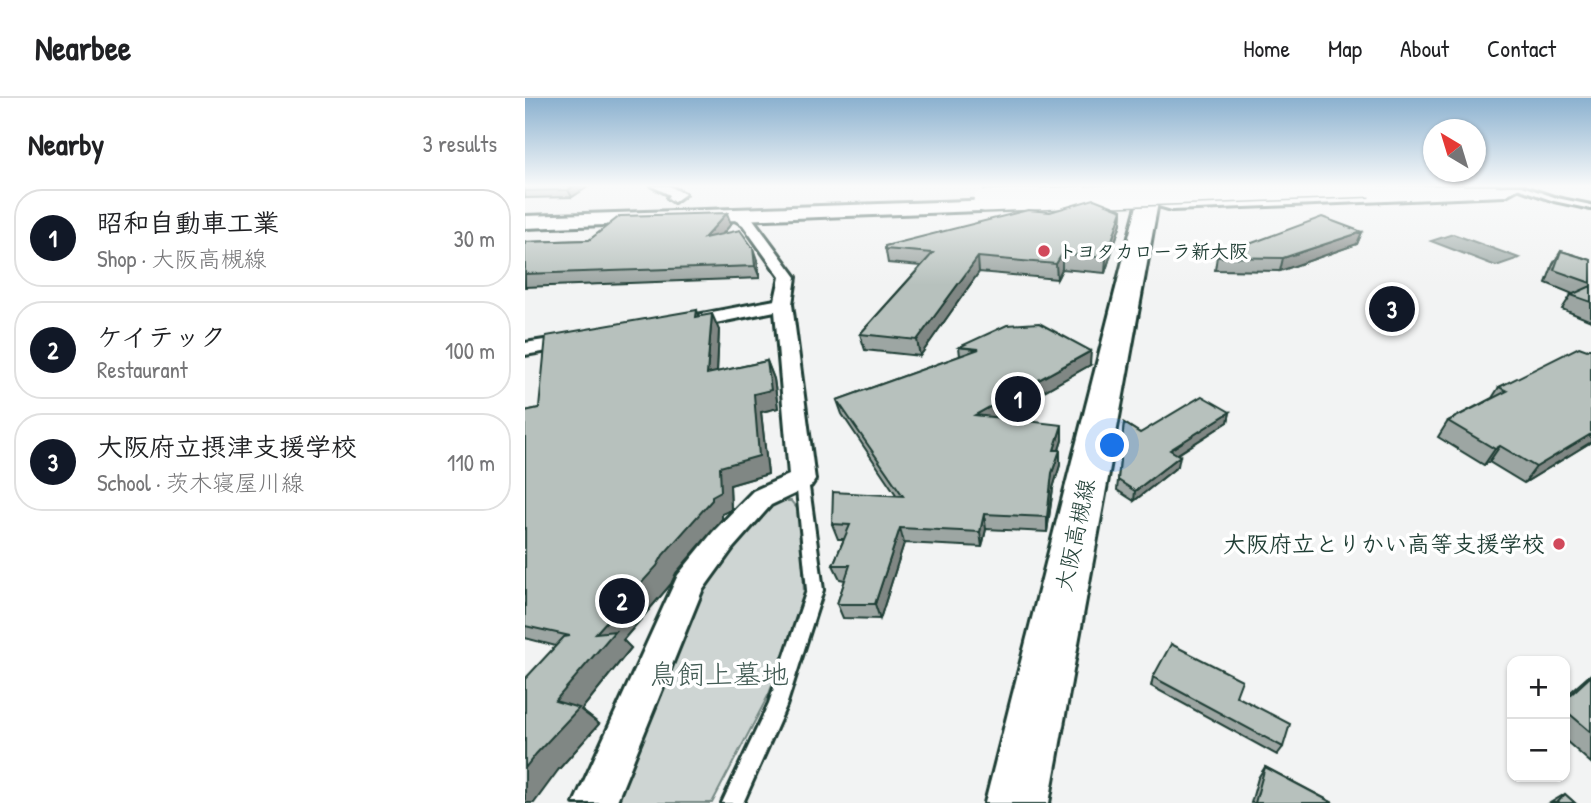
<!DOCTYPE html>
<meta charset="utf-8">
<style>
body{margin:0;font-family:"Patrick Hand","Klee One",sans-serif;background:#f2f2f2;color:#202124}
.controls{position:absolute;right:21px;bottom:21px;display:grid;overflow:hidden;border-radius:14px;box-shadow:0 2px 5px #0004}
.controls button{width:63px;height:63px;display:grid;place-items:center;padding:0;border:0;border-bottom:2px solid #e0e0e0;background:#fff;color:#202124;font:35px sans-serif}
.compass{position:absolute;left:898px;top:21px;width:63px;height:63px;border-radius:50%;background:#fff;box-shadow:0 2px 5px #0004;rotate:322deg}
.you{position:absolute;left:588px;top:348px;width:24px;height:24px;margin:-18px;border:5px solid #fff;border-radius:50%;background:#1a73e8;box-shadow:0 0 0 10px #1a73e833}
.badge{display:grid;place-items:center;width:46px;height:46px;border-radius:50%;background:#111827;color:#fff;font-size:23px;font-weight:700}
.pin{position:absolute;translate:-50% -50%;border:4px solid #fff;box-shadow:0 2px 7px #0006}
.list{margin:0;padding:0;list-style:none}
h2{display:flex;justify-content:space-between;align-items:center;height:91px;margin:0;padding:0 28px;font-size:30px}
h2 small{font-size:23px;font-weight:400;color:#757577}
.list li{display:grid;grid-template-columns:46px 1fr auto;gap:21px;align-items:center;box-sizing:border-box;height:98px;margin:0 14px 14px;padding:0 14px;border:2px solid #e0e0e0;border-radius:28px}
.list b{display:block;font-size:26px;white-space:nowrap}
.list p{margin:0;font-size:23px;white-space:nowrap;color:#757577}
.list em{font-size:23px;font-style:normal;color:#757577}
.map{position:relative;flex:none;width:1066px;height:705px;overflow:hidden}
header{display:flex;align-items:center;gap:42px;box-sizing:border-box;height:98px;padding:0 35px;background:#fff;border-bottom:2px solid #e0e0e0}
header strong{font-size:33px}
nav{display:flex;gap:38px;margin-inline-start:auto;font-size:24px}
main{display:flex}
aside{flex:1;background:#fff}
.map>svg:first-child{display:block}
</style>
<header>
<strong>Nearbee</strong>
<nav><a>Home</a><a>Map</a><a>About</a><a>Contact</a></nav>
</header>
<main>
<aside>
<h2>Nearby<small>3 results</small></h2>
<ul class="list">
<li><span class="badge">1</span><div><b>昭和自動車工業</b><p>Shop · 大阪高槻線</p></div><em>30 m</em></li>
<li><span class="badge">2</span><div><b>ケイテック</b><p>Restaurant</p></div><em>100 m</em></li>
<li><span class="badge">3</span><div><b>大阪府立摂津支援学校</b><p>School · 茨木寝屋川線</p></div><em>110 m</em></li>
</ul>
</aside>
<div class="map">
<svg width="1066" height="705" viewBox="0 0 1066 705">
<rect width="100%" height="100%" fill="#f2f3f3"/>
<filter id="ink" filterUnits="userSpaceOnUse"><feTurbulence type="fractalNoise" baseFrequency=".0143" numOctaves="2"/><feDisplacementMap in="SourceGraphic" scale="14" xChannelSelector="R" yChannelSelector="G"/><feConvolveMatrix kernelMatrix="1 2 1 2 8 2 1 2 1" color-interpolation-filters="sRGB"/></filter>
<g filter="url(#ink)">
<polygon fill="#ced5d3" stroke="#768984" stroke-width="2" points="252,403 266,403 276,415 279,498 244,596 187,705 84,705 168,502 232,414"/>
<polygon fill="#a1adaa" stroke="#6d807b" stroke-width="2" points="928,136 994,160 971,168 906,143"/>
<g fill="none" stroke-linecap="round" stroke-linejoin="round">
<defs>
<g id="lane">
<polygon points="992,88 997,88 1032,100 1066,107 1066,111 1029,103 992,90"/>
<polygon points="277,377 282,379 283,382 298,492 261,608 218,705 197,705 244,605 282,492 271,382 272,379"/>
</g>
<g id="street">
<polygon points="127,88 144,88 160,96 149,104 143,100 145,97"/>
<polygon points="982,88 998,88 979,98 647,112 616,103 622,99 647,104"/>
<polygon points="212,115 228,121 271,179 267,206 290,382 286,388 246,407 208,450 177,493 91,705 49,705 153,477 188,434 228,393 264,377 250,213 156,232 147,226 156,220 250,202 255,179 218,127 205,119"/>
<polygon points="51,237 61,243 58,247 0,257 0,245"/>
</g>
<g id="primary">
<polygon points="617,88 636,88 524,705 460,705"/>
<polygon points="825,88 975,88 966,94 800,101 790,95 800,89"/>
<polygon points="502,101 509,103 512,107 509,111 0,130 0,118"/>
</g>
</defs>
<use href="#lane" stroke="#1f3d34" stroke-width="6"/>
<use href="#street" stroke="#1f3d34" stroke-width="6"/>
<use href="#primary" stroke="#1f3d34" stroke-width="6"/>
<use href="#lane" fill="#fff" fill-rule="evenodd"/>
<use href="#street" fill="#fff" fill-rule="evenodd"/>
<use href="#primary" fill="#fff" fill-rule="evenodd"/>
<defs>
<polyline id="primary-bridge" points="459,103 844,88"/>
</defs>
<use href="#primary-bridge" stroke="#1f3d34" stroke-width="24" stroke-linecap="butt"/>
<use href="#primary-bridge" stroke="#fff" stroke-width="21"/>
</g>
<g fill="#9da6a3" stroke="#1f3d34" stroke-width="2">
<polygon points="2,88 64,88 47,99 0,100 0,89"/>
<polygon points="597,112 596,125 580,175 537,171 532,181 454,174 395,258 340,252 335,236 396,168 363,165 360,148 525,114"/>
<polygon points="206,126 198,136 232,162 235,180 0,189 0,144 64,142"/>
<polygon points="837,134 832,146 755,173 690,172 692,158"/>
<polygon points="1036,153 1066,162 1066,223 1037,211 1046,197 1048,196 1021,185 1028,166"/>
<polygon points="172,212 174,218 194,232 192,274 242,263 249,281 253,310 236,314 243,376 205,387 206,412 197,416 197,421 151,475 146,486 98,542 106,550 56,612 74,626 34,671 31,548 0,540 0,313 14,310"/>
<polygon points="434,249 565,267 473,319 537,342 534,352 535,367 528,390 522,434 461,431 457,449 379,445 355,521 318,520 312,506 320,482 315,481 308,467 319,441 313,441 307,426 372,398 317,316 312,302 435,258"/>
<polygon points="1062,252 1066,344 999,385 964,364 959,367 913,339 923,323 967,300 974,289"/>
<polygon points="705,314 703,324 652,357 653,368 609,403 592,392 599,325 615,335"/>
<polygon points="1066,576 1066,665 1040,642 1040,599"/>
<polygon points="628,579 711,598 758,649 752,657 626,588"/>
<polygon points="740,669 808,705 726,705 733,680"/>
<polygon points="1040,696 1050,705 1025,705"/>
</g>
<g fill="#808784" stroke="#1f3d34" stroke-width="2">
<polygon points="49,88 64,88 47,99 43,92"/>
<polygon points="597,112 596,125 580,175 581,160"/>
<polygon points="202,115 206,126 184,152 179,140"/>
<polygon points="837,134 832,146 755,173 758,160"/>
<polygon points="228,150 232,162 235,180 230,168"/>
<polygon points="537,156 537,171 532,181 531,166"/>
<polygon points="453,159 454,174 395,258 392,242"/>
<polygon points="187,216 194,232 191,294 182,276"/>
<polygon points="566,253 565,267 452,331 450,317"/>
<polygon points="242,263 249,281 253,310 236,314 243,376 205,387 206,412 197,416 197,421 151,475 146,486 98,542 106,550 56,612 74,626 34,671 9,705 0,705 0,670 30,603 71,535 187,398 195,369 229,296"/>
<polygon points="705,314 703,324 643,362 645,352"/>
<polygon points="537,327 537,342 529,367 529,352"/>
<polygon points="1066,336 1066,344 999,385 1011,369"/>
<polygon points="975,348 964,364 959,367 970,351"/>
<polygon points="535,352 535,367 528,390 522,434 522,419 527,375"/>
<polygon points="655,358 653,368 609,403 610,393"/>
<polygon points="459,416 461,431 457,449 455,434"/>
<polygon points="375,430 379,445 355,521 350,506"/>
</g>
<g fill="#b7c1bd" stroke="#1f3d34" stroke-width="2">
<polygon points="2,88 49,88 43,92 0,93 0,89"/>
<polygon points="569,101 597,112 581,160 537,156 531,166 453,159 392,242 335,236 408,155 360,151 360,148 503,112 525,114"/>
<polygon points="202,115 179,140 215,132 228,150 230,168 0,176 0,144 64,142 95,118"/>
<polygon points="797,119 837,134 758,160 692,159 692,158"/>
<polygon points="1036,153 1066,162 1066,185 1029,172"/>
<polygon points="1066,188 1066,204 1046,197"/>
<polygon points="172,212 171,219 187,216 182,276 242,263 246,292 229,296 234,358 195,369 196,393 187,398 187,402 138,457 132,468 71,535 90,533 30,603 54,610 11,656 0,670 0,581 39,539 45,538 0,528 0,313 14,310 21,238"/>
<polygon points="514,225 566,253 450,317 537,327 529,352 535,352 527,375 522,419 459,416 455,434 375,430 350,506 312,506 325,467 308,467 325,427 307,426 308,394 378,398 312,302 454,251 434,249 482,227"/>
<polygon points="1054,249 1062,252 1066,250 1066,336 1011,369 975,348 970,351 923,323 982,293 974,289"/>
<polygon points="677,298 705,314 645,352 655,358 610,393 593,382 599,325 615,335"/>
<polygon points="646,546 717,582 711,598 765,626 758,649 628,579"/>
<polygon points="1066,578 1066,634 1040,612 1040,602"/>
<polygon points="740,669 808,705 730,705"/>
<polygon points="1040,696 1050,705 1032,705"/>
</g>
</g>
<linearGradient id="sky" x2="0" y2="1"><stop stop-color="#8bb1cf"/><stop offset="0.47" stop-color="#f9fafa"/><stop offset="1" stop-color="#f9fafa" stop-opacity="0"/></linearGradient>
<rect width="1066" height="187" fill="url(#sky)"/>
<g fill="#d1495b" stroke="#fff" stroke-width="2.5">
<circle cx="519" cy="153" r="7"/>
<circle cx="1034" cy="446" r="7"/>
</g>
<g text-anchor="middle" stroke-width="7" stroke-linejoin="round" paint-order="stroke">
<g font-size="19" font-weight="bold" fill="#1f3d34" stroke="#fff" text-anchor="start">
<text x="533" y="160">トヨタカローラ新大阪</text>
</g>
<g font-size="23" fill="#1f3d34" stroke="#fff">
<text transform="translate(550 437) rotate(-78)" y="8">大阪高槻線</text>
</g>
<g font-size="23" font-weight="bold" fill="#1f3d34" stroke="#fff" text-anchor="end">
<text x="1020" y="454">大阪府立とりかい高等支援学校</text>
</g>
<g font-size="28" fill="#425b54" stroke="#fff">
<text x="194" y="586">鳥飼上墓地</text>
</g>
</g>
</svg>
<div class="controls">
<button>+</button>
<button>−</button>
</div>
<svg class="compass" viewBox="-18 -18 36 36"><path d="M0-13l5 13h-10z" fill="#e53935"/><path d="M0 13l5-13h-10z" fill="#757577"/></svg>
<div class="you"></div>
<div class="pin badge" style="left:493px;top:301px">1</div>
<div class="pin badge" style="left:97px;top:503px">2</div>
<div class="pin badge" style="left:867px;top:211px">3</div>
</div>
</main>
